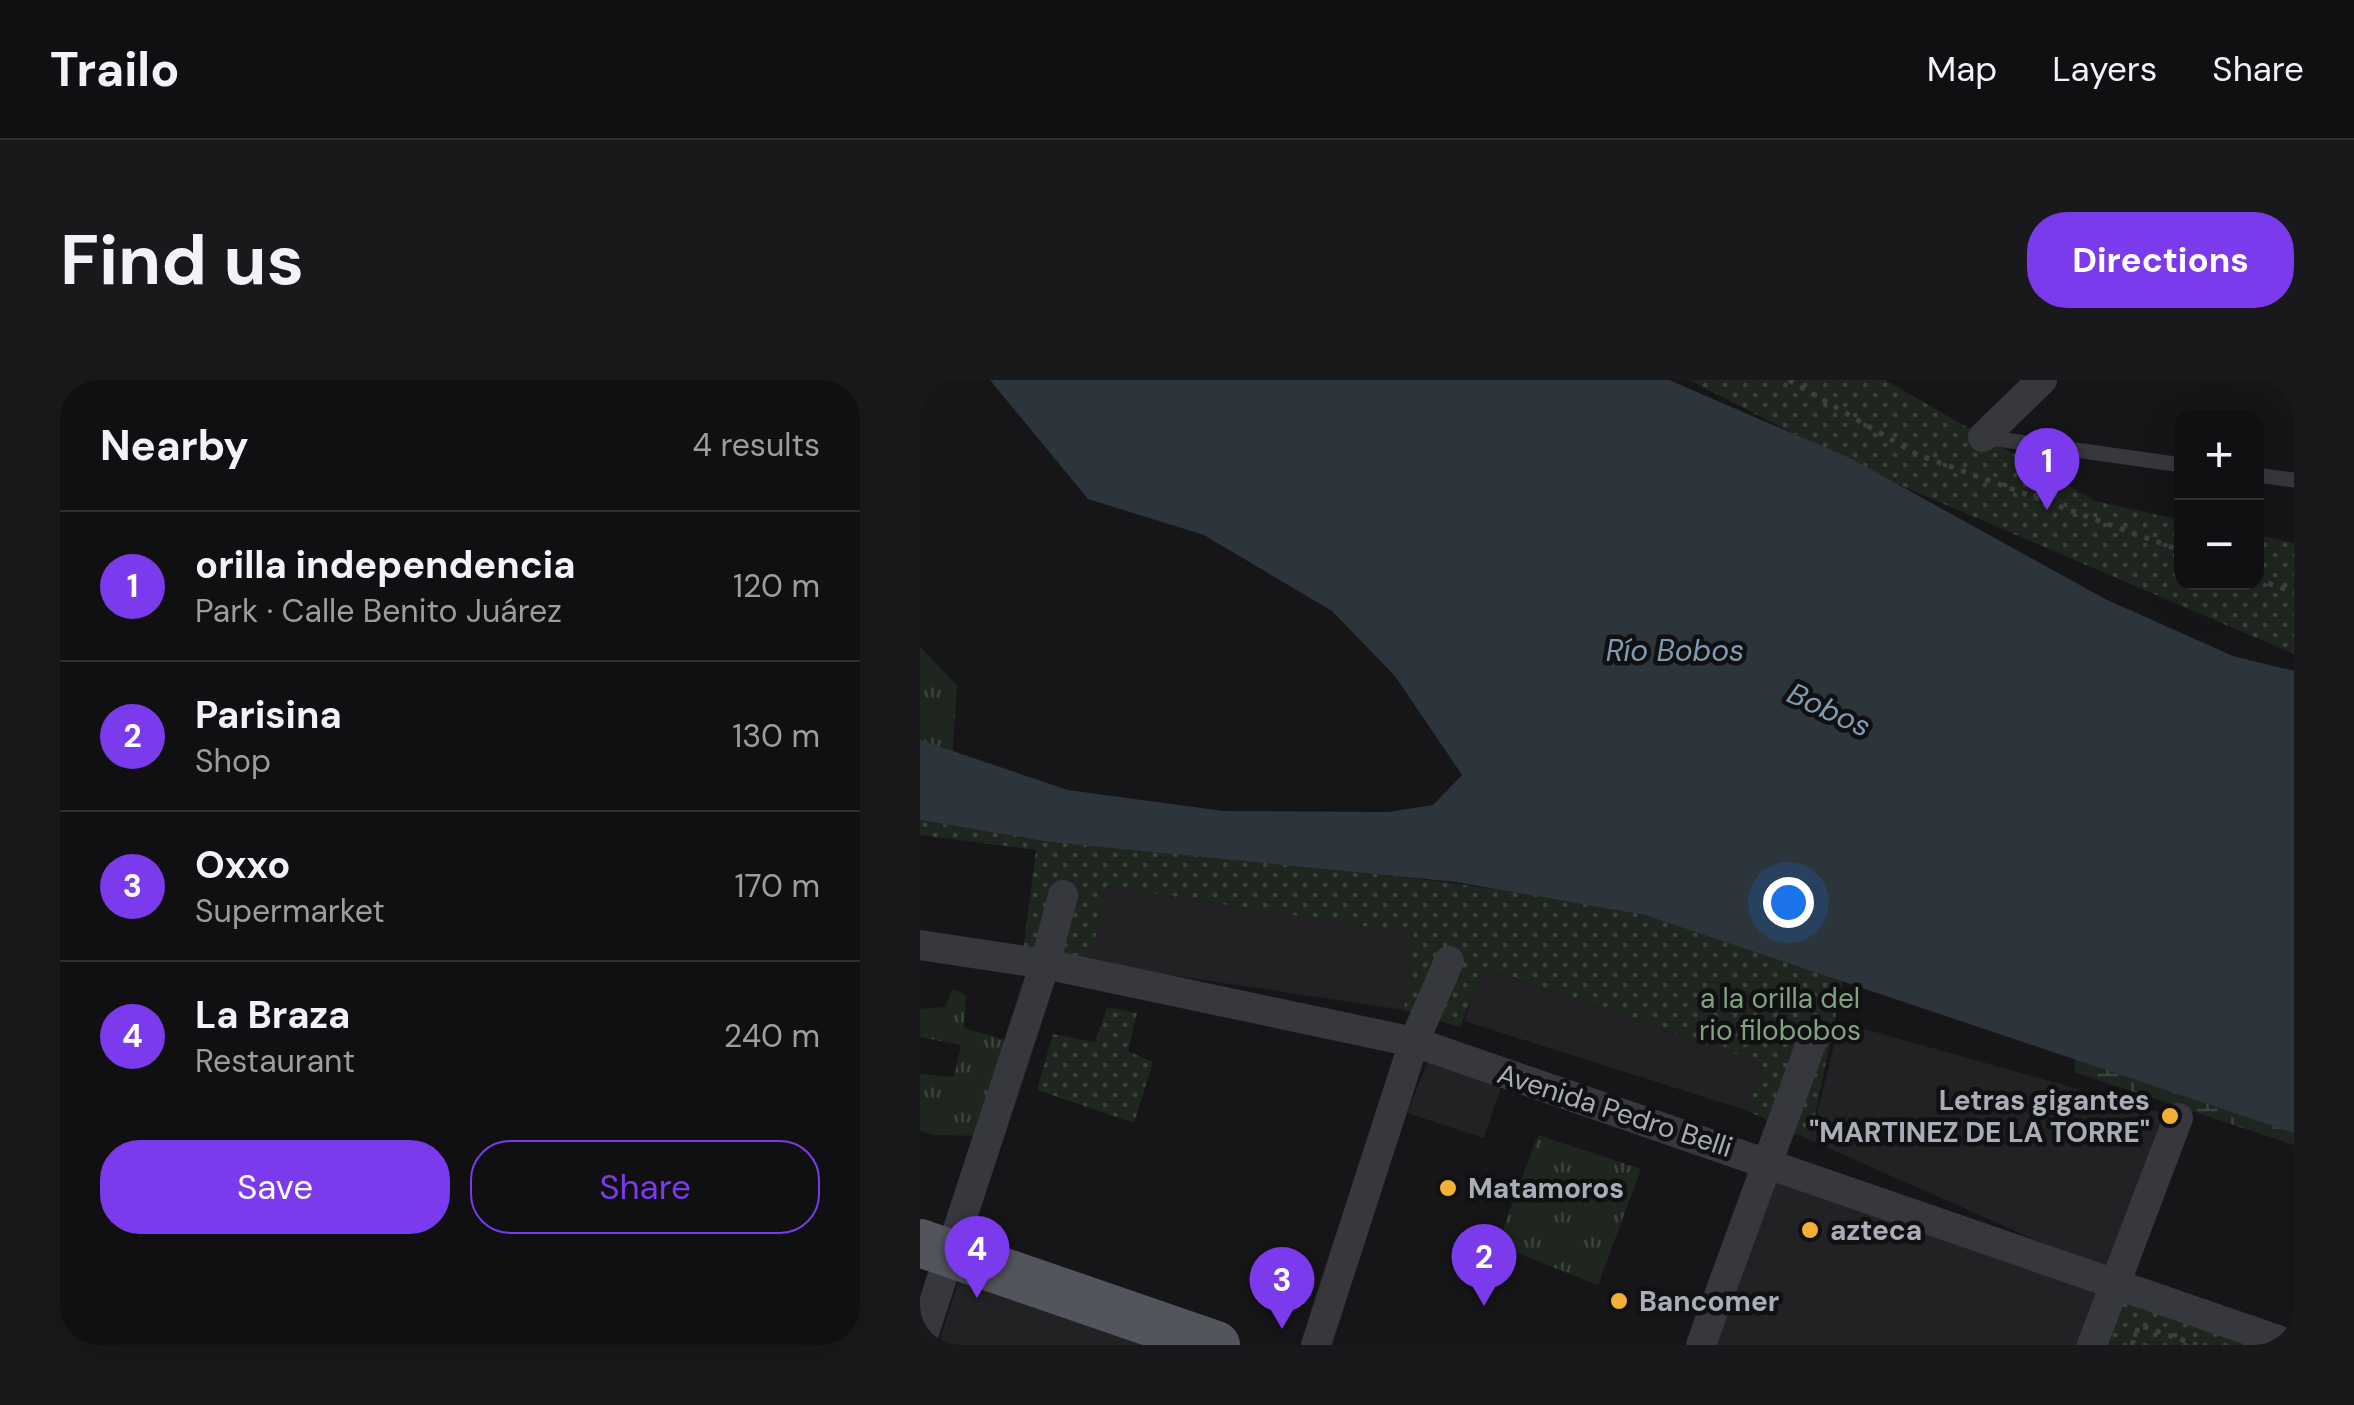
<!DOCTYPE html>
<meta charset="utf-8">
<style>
body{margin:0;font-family:"DM Sans",sans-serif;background:#19191b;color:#f1f3f6}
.controls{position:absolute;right:30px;top:30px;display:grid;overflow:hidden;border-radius:20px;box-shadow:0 10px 40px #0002}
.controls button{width:90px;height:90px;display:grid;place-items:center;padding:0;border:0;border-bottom:2px solid #303032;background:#101012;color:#f1f3f6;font:50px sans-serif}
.you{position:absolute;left:868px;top:522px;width:35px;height:35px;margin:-25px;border:8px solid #fff;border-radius:50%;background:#1a73e8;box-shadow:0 0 0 15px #1a73e833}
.badge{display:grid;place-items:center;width:65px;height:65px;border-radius:50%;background:#7c3aed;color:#fff;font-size:32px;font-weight:700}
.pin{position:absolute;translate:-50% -82px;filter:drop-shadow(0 2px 5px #0008)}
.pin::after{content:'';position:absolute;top:52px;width:35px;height:30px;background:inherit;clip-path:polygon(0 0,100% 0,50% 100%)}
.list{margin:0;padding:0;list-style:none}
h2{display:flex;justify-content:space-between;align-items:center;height:130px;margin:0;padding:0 40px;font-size:42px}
h2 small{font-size:32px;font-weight:400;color:#9c9d9f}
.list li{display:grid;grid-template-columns:65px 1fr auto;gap:30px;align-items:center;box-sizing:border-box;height:150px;padding:0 40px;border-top:2px solid #303032}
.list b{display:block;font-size:38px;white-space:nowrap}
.list p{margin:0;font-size:32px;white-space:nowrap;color:#9c9d9f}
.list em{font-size:32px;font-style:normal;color:#9c9d9f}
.actions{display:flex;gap:20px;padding:30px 40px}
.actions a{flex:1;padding:22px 0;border:2px solid #7c3aed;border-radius:40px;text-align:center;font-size:35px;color:#7c3aed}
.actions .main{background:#7c3aed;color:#fff}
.map{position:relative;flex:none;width:1374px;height:965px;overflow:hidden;border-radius:40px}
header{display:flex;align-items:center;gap:60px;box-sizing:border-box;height:140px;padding:0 50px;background:#101012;border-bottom:2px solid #303032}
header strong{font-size:48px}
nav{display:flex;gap:55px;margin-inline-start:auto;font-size:35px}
.intro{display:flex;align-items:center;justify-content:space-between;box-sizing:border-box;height:240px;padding:0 60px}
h1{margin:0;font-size:70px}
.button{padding:25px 45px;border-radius:40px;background:#7c3aed;color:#fff;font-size:35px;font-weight:700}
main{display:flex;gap:60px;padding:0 60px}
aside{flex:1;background:#101012;border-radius:40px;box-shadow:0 10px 40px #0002}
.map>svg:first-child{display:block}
</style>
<header>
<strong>Trailo</strong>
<nav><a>Map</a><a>Layers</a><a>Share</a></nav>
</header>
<div class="intro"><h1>Find us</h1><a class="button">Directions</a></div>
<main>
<aside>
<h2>Nearby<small>4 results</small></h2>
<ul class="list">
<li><span class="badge">1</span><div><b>orilla independencia</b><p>Park · Calle Benito Juárez</p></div><em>120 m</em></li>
<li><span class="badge">2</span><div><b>Parisina</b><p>Shop</p></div><em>130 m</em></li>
<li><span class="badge">3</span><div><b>Oxxo</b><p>Supermarket</p></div><em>170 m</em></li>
<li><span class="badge">4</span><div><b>La Braza</b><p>Restaurant</p></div><em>240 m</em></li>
</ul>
<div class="actions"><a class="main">Save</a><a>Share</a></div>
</aside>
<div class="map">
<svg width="1374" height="965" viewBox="0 0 1374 965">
<defs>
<pattern id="grass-tufts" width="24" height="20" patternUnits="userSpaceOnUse" patternTransform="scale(2.5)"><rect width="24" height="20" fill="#1e261f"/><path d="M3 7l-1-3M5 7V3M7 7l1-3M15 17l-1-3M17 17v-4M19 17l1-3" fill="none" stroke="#3c433d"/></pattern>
<pattern id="wetland-marsh" width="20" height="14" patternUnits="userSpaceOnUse" patternTransform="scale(2.5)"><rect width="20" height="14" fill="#1e261f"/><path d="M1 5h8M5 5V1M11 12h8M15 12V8" fill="none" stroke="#3c433d"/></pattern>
<pattern id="park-dots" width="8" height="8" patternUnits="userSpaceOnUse" patternTransform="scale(2.5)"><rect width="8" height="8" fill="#1e261f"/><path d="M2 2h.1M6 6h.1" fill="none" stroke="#3c433d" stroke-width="1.8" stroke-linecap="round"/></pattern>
</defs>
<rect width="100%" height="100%" fill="#161618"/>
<g fill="#222225">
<polygon points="185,506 495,554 484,630 170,583"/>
<polygon points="563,588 842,683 828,731 544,641"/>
<polygon points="920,642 1243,733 1186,891 890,760"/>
<polygon points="511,674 584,698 564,758 487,733"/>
<polygon points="851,792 1185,909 1164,965 792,965"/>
<polygon points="40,896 253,965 18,965"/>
</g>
<g fill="url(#grass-tufts)">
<polygon points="0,267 37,305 32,379 0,365"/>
<polygon points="33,609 46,615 44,648 96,663 70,756 12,755 0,750 0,694 34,697 41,665 0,657 0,629 25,627"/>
<polygon points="618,755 721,789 678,905 577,865"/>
</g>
<polygon fill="url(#wetland-marsh)" points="1156,677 1374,753 1374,765 1154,692"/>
<g fill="url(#park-dots)">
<polygon points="769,0 965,0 1175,121 1261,140 1262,202 1336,202 1337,155 1374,163 1374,274 947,91"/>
<path d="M0,440C239,482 483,485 721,534C789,549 857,578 923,600L890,760L828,731L842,683L564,588L540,647L484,630L494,554L186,506L170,583L103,572L116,470L0,455Z"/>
<polygon points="187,627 217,633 208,671 233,682 214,743 117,710 133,654 175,662"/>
<polygon points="1195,904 1365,965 1173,965"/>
</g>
<polygon fill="#2c353c" points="70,0 749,0 932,79 1185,219 1313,276 1374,291 1374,753 725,535 536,502 131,462 0,440 0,360 148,410 303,431 468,432 513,425 542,395 475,296 412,231 284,155 168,119"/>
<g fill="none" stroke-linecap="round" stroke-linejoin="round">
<g stroke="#3d3f44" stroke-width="5" stroke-dasharray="5 8" stroke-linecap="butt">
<polyline points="869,0 996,74 1262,171"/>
<polyline points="1336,199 1374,212"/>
<polyline points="1212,965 1219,945 1277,965"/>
</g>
<g stroke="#37383d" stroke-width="15">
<polyline points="1063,57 1262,85"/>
<polyline points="1336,95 1374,100"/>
</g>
<g stroke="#37383d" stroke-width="30">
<polyline points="1063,57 1122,0"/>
<polyline points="0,565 125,584 494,662 1372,965"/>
<polyline points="0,965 125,584 143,515"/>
<polyline points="396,965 494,662 529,581"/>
<polyline points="781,965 893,658"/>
<polyline points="1172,965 1258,738"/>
</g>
<polyline stroke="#53555c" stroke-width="48" points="0,863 296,965"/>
</g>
<g fill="#f2b134" stroke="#111113" stroke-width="4">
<circle cx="1250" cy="736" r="10"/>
<circle cx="528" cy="808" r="10"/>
<circle cx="890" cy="850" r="10"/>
<circle cx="699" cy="921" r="10"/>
</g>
<g text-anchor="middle" stroke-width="9" stroke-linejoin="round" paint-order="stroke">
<g font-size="28" fill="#7fa381" stroke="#111113">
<text x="860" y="628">a la orilla del<tspan x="860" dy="32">rio filobobos</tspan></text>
</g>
<g font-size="28" font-weight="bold" fill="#a8adb8" stroke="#111113" text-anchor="start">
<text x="1230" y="730" text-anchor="end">Letras gigantes<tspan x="1230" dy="32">"MARTINEZ DE LA TORRE"</tspan></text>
<text x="548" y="818">Matamoros</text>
<text x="910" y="860">azteca</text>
<text x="719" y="931">Bancomer</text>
</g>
<g font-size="28" fill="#a8adb8" stroke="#111113">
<text transform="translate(695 730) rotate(18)" y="10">Avenida Pedro Belli</text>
</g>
<g font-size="30" font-style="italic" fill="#7f9bb3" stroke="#111113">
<text x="755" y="281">Río Bobos</text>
<text transform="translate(909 330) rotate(25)" y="10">Bobos</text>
</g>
</g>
</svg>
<div class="controls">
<button>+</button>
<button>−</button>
</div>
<div class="you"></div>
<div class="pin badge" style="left:1127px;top:130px">1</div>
<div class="pin badge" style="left:564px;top:926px">2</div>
<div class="pin badge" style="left:362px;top:949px">3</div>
<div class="pin badge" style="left:57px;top:918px">4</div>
</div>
</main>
